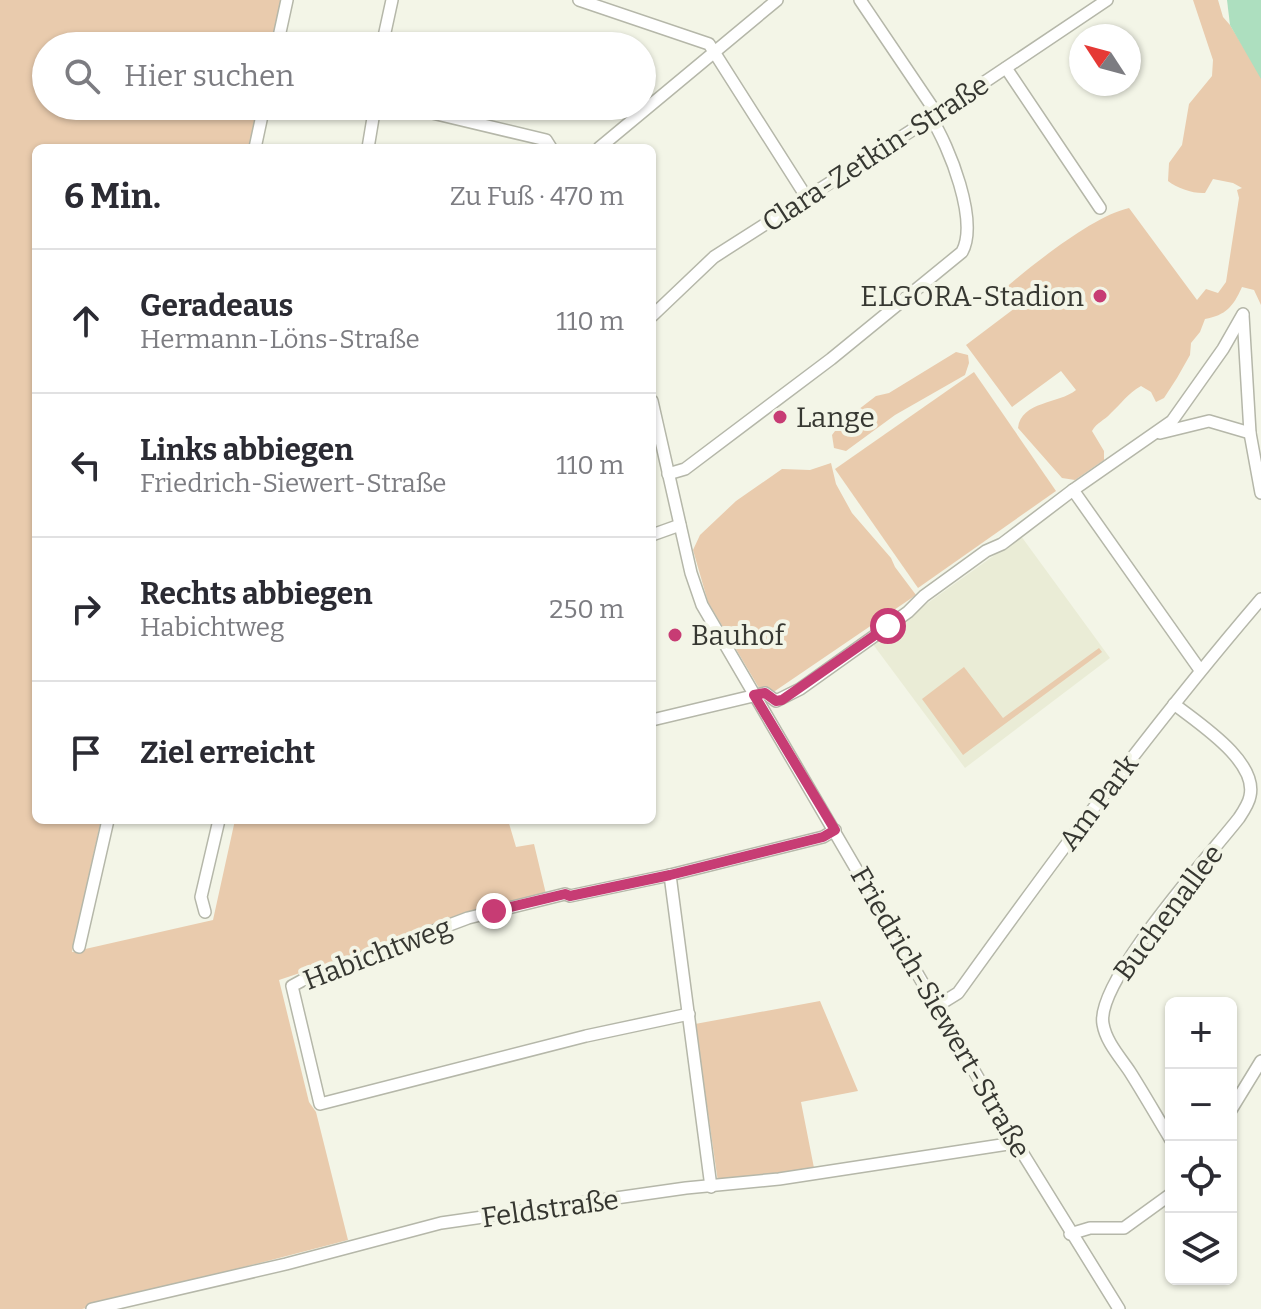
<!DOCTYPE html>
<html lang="de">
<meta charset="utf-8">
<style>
body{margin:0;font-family:Bitter,serif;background:#f2f2f3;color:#2b2b33}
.controls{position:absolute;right:24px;bottom:24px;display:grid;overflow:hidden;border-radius:12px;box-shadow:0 2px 6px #0004}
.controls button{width:72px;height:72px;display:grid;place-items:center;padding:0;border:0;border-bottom:2px solid #e1e1e2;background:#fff;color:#2b2b33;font:40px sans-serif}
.compass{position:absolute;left:1069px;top:24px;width:72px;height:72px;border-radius:50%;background:#fff;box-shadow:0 2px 6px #0004;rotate:306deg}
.stop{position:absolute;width:24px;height:24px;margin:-18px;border:6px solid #c73c74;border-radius:50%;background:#fff}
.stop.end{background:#c73c74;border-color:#fff;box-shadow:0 2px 8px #0008}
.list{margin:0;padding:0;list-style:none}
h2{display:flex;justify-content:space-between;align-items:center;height:104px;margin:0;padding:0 32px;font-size:34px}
h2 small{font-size:26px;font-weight:400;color:#7c7c81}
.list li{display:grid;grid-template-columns:52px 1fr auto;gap:24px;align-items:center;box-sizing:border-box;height:144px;padding:0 32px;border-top:2px solid #e1e1e2}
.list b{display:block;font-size:30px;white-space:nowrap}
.list p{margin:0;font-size:26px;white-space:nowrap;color:#7c7c81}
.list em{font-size:26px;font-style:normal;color:#7c7c81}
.icon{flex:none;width:44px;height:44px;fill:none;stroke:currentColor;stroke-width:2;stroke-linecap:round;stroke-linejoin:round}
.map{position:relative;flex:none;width:1261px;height:1309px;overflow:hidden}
.search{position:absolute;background:#fff;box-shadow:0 2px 6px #0004;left:32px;top:32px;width:624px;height:88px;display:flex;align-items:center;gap:20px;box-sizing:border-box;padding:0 28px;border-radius:44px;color:#7c7c81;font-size:30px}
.panel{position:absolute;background:#fff;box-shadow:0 2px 6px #0004;left:32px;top:144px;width:624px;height:680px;border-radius:12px}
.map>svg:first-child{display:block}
</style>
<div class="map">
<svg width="1261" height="1309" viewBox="0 0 1261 1309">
<rect width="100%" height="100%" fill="#f3f5e7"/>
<polygon fill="#eaecd6" points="1021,536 1110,658 965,768 872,643"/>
<g fill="#e9cbad">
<polygon points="0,0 283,0 273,46 46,46 46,106 259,106 250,148 36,148 36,820 101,820 72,952 213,920 235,820 508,820 516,847 534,844 546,894 467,917 279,980 309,1102 316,1112 348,1240 82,1309 0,1309"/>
<path d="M1193,0H1218L1223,17L1230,25L1261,76V305L1254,290L1242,287C1233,307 1226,315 1205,319L1200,332L1191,343L1190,355L1177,378L1164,398L1156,402L1151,392L1141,386C1127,394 1122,403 1111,413C1104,421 1097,422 1092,431L1104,451V460L1075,480L1062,478L1018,428C1021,401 1059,404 1076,390L1061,371L1012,407L966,345L1015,308L1003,290C1032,265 1093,216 1129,208L1197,300L1206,289L1218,293L1226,282L1239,198L1237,190L1242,188L1233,183L1213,179L1205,193C1194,194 1177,188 1168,181L1169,163L1182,145L1189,104L1212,76L1213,60Z"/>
<polygon points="956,352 968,355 969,363 965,375 895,415 846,451 834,448 832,435 841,423 876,396 889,393"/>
<polygon points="974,372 1056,491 918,588 835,469"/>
<polygon points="831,463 836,484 852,513 891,558 895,567 916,595 775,691 759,688 708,602 693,550 700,535 736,501 782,469 810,470"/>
<polygon points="1099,648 1102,652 963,755 922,699 964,667 1003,718"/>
<polygon points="820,1001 858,1091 801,1102 814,1168 718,1182 695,1024"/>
</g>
<polygon fill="#addfbf" points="1227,0 1261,0 1261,79 1230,25"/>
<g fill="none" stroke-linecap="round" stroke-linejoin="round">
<defs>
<g id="minor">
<polyline points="579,0 709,44 807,198"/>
<polyline points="860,0 937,114"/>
<polyline points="277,46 287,0"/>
<polyline points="382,46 392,0"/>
<polyline points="1006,68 1100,208"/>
<polyline points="403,106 546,140 551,148"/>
<polyline points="255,148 264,106"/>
<polyline points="368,148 375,106"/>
<polyline points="599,148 777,0"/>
<polyline points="1243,315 1250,433 1261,493"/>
<polyline points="652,316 714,257 931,118 1107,0"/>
<polyline points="652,401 691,573 702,605 1015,1141 1119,1309"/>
<polyline points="1160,433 1209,421 1250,433"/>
<path d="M668,474L685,469L831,359L962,252C979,221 949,146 931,118"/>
<polyline points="1073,490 1200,670"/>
<polyline points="652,535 680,525"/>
<polyline points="652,720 765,693 776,701 800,689 908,612 924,596 986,551 1002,544 1073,490 1172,421 1223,349 1243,314"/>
<polyline points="670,875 711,1187"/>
<polyline points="205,912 201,897 219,820"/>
<polyline points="79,947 108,820"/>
<path d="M937,1006L958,993C1055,858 1153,725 1261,599"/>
<polyline points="689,1014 586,1036 320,1104 292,986 303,980 468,918 565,894 570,896 670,875 823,837 835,830"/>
<polyline points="1231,1110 1261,1061"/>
<path d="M1171,1140C1157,1117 1144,1094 1130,1072C1120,1057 1106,1042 1103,1024C1095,982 1210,855 1239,818C1243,812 1249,803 1250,796C1258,761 1198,723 1174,704"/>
<polyline points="1070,1234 1090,1228 1124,1228 1171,1194"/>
<polyline points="92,1309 286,1264 441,1223 686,1188 779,1179 1008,1144 1015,1141"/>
</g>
</defs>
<use href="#minor" stroke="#b5b7a9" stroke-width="14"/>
<use href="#minor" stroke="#fff" stroke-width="11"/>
</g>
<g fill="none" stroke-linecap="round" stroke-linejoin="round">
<polyline stroke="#c73c74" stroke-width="10" points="494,911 565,894 570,896 670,875 823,837 835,830 754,695 765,693 776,701 782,700 888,626"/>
</g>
<g fill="#c73c74" stroke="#f3f5e7" stroke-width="3">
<circle cx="1100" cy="296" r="8"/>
<circle cx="780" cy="417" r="8"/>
<circle cx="675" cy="635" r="8"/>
</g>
<g text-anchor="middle" stroke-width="8" stroke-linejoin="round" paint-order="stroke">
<g font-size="28" fill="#363731" stroke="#f3f5e7">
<text transform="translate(875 153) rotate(-33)" y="10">Clara-Zetkin-Straße</text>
<text transform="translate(1098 802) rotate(-53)" y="10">Am Park</text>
<text transform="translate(1168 912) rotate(-53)" y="10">Buchenallee</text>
<text transform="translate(377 953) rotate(-21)" y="10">Habichtweg</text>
<text transform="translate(941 1012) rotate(60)" y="10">Friedrich-Siewert-Straße</text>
<text transform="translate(550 1208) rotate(-8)" y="10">Feldstraße</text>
</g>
<g font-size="28" fill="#363731" stroke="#f3f5e7" text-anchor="start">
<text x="1084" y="306" text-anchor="end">ELGORA-Stadion</text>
<text x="796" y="427">Lange</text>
<text x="691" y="645">Bauhof</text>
</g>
</g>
</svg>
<div class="controls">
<button>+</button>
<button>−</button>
<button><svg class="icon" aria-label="locate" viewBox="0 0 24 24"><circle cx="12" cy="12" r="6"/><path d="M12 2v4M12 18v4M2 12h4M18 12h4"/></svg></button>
<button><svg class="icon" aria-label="layers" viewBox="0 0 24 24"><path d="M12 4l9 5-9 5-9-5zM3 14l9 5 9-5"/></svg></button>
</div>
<svg class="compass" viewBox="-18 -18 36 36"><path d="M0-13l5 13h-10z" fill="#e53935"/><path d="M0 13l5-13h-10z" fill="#7c7c81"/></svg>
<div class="stop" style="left:888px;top:626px"></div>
<div class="stop end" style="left:494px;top:911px"></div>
<div class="search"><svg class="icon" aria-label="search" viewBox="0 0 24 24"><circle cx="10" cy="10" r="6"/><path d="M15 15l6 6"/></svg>Hier suchen</div>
<section class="panel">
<h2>6 Min.<small>Zu Fuß · 470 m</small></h2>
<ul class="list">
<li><svg class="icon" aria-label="ahead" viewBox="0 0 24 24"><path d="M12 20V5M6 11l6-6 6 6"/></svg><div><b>Geradeaus</b><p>Hermann-Löns-Straße</p></div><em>110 m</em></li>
<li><svg class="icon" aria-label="left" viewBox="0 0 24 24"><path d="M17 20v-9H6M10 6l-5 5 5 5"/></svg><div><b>Links abbiegen</b><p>Friedrich-Siewert-Straße</p></div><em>110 m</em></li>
<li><svg class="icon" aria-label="right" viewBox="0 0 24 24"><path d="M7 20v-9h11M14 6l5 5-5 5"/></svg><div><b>Rechts abbiegen</b><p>Habichtweg</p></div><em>250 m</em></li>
<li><svg class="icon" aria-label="arrive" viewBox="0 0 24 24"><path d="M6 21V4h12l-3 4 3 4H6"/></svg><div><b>Ziel erreicht</b></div></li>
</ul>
</section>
</div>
